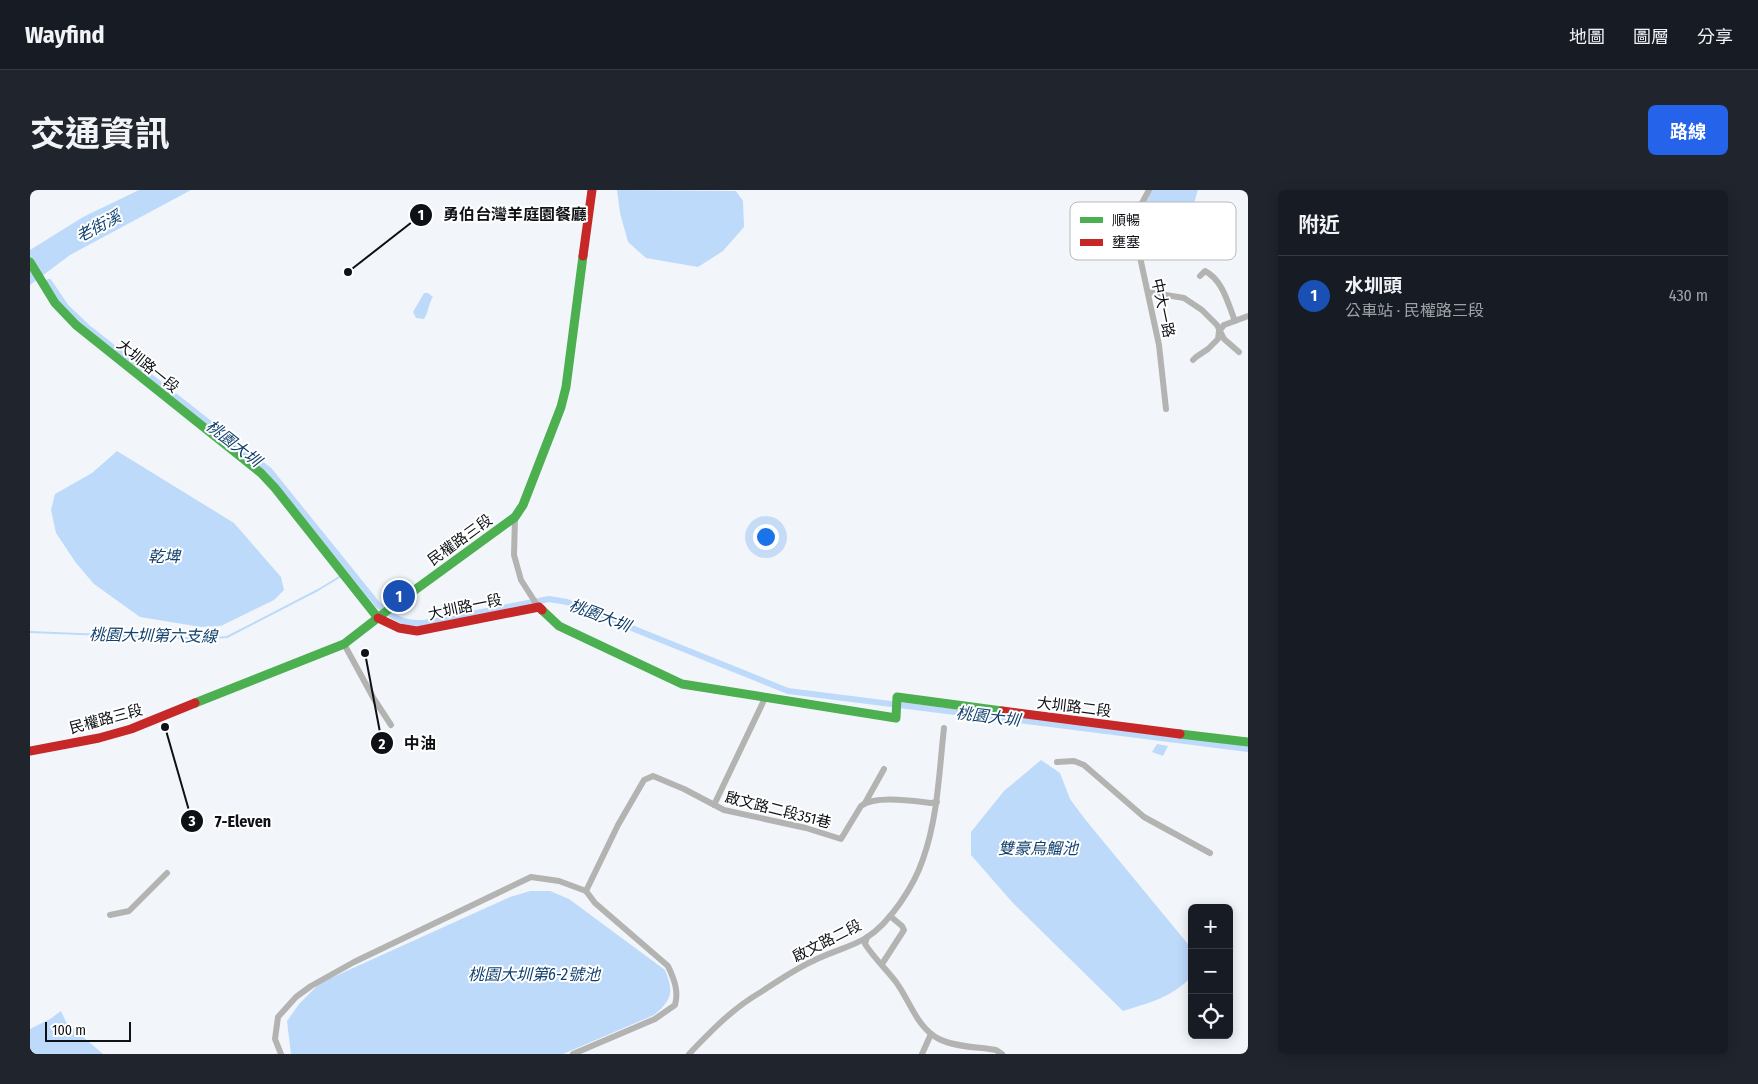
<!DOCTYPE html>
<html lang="zh-TW">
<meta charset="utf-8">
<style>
body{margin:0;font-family:"Fira Sans Condensed","Noto Sans TC",sans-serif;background:#20242c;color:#f1f3f6}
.controls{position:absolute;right:15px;bottom:15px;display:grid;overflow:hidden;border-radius:8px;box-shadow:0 2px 12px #0003}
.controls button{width:45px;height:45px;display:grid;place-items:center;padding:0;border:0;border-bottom:1px solid #363941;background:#171b24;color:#f1f3f6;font:25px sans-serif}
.scale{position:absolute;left:15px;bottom:12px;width:86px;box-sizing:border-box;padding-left:5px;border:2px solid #0e1115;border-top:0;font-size:14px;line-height:18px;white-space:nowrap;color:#0e1115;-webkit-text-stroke:4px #fff;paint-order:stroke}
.you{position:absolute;left:735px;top:346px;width:18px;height:18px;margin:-12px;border:4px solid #fff;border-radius:50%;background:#1a73e8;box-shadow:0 0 0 8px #1a73e833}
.badge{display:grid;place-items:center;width:32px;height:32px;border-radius:50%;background:#2563eb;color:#fff;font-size:16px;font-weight:700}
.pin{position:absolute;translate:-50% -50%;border:2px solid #fff;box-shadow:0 1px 5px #0006}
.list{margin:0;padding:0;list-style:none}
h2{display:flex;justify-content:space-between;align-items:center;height:65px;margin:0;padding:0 20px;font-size:21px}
h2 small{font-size:16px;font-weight:400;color:#9ea1a6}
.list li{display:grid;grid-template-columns:32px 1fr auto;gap:15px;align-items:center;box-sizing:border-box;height:80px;padding:0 20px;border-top:1px solid #363941}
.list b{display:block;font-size:19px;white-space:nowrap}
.list p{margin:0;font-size:16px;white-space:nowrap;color:#9ea1a6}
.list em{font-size:16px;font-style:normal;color:#9ea1a6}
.icon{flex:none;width:28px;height:28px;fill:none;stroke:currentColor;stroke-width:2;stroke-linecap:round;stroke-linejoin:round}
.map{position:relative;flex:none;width:1218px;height:864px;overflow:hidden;border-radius:8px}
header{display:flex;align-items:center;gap:30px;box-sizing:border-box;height:70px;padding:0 25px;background:#171b24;border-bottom:1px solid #363941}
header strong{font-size:24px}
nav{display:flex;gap:28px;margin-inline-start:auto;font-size:18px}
.intro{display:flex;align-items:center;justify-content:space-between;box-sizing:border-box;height:120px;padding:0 30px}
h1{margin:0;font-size:35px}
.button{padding:12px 22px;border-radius:8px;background:#2563eb;color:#fff;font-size:18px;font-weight:700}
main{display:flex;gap:30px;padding:0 30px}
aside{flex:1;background:#171b24;border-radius:8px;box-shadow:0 2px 12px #0003}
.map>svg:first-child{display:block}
</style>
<header>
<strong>Wayfind</strong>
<nav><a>地圖</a><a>圖層</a><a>分享</a></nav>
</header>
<div class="intro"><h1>交通資訊</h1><a class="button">路線</a></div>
<main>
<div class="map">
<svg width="1218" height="864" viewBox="0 0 1218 864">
<rect width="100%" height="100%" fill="#f2f6fb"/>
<g fill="#bddafb">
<polygon points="109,0 161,0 40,65 0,95 0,60 53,27"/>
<polygon points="587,0 706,1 713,11 714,37 693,61 668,77 616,68 598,52 590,23"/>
<path d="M1122,0H1168C1163,15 1162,33 1144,35L1143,43H1139V35L1129,38L1117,40C1109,20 1114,18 1122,0Z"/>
<path d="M394,103H398L403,107C398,114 399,122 394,129L386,128L383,122Z"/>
<polygon points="87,261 204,333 251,387 254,400 244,410 191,436 171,437 110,427 64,394 46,373 26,343 21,320 25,304 62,283"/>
<polygon points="1127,554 1138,556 1133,566 1122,562"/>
<path d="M1011,570L1030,583L1040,609L1054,628L1162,759V786C1143,807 1119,813 1093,821L982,712L941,665V642L974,601Z"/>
<path d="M500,701H520L539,709L635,780C644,802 642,810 624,825L533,864H261L257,831L269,814L290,793L480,707Z"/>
<polygon points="31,821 36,832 73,864 0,864 0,839 20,829"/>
</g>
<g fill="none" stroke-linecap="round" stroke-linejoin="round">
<polyline stroke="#bddafb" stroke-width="2" points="0,442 174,449 197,447 288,400 311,386"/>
<path stroke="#bddafb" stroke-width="6" d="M19,92L36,117L57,137L239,280L348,415C365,428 372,434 394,433L519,409L537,412L758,501L1218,559"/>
<g stroke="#b3b3b2" stroke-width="6">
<polyline points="1119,0 1112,13 1106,18 1103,22 1105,44 1129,155 1136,219"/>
<path d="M1170,86L1175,81C1193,90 1198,114 1205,131"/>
<polyline points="1118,102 1154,108 1172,120 1187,135 1194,149 1209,162"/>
<polyline points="1163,170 1166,167 1178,159 1188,149 1189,141 1194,135 1218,126"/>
<polyline points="485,327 484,365 491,390 507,415"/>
<polyline points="314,454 344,509 361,535"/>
<polyline points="1027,572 1044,571 1054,575 1114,627 1180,663"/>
<polyline points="835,613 854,579"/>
<polyline points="684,615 736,506"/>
<polyline points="80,725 99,721 137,683"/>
<path d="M837,747L835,754C844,768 856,779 866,792C880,811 887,838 909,849C924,857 949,857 966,860L972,864"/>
<polyline points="852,774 874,740 872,736 860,726"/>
<polyline points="251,864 245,849 248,827 266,807 281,796 324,772 501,687 529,691 556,701"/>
<path d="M543,864L625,829L645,815C649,801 644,789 638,776L565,713L556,701L588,635L614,590L623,586L654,599L694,620L776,638L811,649L831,616C845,605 883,611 901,613L907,612"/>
<path d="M659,864C681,841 703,818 731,802C748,791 765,779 783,771C800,762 819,758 836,748C860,733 884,696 893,669C908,627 909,582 914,538"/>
<polyline points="892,864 901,844"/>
</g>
<g stroke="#4caf50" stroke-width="9">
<polyline points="0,72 25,113 46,135 231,283 245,298 348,428"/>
<polyline points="512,420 529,436 652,494 866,528 867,507 972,521"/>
<polyline points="165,513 314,454 367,413 485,327 493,315 531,217 536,197 553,66"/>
<polyline points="1150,544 1218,552"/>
</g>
<g stroke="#c62828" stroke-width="9">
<polyline points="553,66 562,0"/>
<polyline points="348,428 369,438 387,441 509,417 512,420"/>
<polyline points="972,521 1150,544"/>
<polyline points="0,561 69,548 101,539 165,513"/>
</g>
</g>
<g text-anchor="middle" stroke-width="4" stroke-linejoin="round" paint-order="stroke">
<g font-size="15" fill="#0e1115" stroke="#fff">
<text transform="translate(1133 118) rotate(78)" y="5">中大一路</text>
<text transform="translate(118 176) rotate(39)" y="5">大圳路一段</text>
<text transform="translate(430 350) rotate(-36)" y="5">民權路三段</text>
<text transform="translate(435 417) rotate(-12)" y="5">大圳路一段</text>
<text transform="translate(1044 517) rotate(7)" y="5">大圳路二段</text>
<text transform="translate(76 529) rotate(-15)" y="5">民權路三段</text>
<text transform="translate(748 620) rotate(14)" y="5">啟文路二段351巷</text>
<text transform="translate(797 751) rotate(-27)" y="5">啟文路二段</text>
</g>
<g font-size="16" font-style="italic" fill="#10406e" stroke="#fff">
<text transform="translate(68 36) rotate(-28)" y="6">老街溪</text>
<text transform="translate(204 253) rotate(38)" y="6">桃園大圳</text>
<text x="134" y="372">乾埤</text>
<text transform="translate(570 425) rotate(21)" y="6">桃園大圳</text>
<text transform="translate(123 445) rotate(1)" y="6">桃園大圳第六支線</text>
<text transform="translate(958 526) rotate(7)" y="6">桃園大圳</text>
<text x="1008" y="664">雙豪烏鰡池</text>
<text x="504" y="790">桃園大圳第6-2號池</text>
</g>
</g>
<rect x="1040" y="12" width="166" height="58" rx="8" fill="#fff" stroke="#b7b8b9" stroke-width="1"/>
<rect x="1050" y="27" width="23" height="6" fill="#4caf50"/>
<rect x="1050" y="49" width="23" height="7" fill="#c62828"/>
<g font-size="14" fill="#0e1115">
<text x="1082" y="35">順暢</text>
<text x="1082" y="57">壅塞</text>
</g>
<path fill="none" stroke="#0e1115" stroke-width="2" d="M318 82L391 25M335 463L352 553M135 537L162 631"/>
<g fill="#0e1115" stroke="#fff" stroke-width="2">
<circle cx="318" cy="82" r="5"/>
<circle cx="335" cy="463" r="5"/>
<circle cx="135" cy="537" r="5"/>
<circle cx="391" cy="25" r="12"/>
<circle cx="352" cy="553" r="12"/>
<circle cx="162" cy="631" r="12"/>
</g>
<g font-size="15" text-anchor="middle" font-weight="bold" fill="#fff">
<text x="391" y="30">1</text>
<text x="352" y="559">2</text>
<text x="162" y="636">3</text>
</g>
<g font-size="16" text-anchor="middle" font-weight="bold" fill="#0e1115" stroke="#fff" stroke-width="4" stroke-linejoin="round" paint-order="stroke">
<text x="485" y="30">勇伯台灣羊庭園餐廳</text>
<text x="390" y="559">中油</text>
<text x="213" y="637">7-Eleven</text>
</g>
</svg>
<div class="controls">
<button>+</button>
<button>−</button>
<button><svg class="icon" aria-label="locate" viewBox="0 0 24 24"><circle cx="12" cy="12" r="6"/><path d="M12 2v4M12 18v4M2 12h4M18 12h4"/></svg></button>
</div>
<div class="scale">100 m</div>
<div class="you"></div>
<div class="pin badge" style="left:369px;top:406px;background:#1a4fb4">1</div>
</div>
<aside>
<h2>附近<small></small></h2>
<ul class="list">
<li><span class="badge" style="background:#1a4fb4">1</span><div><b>水圳頭</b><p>公車站 · 民權路三段</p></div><em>430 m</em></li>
</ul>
</aside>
</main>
